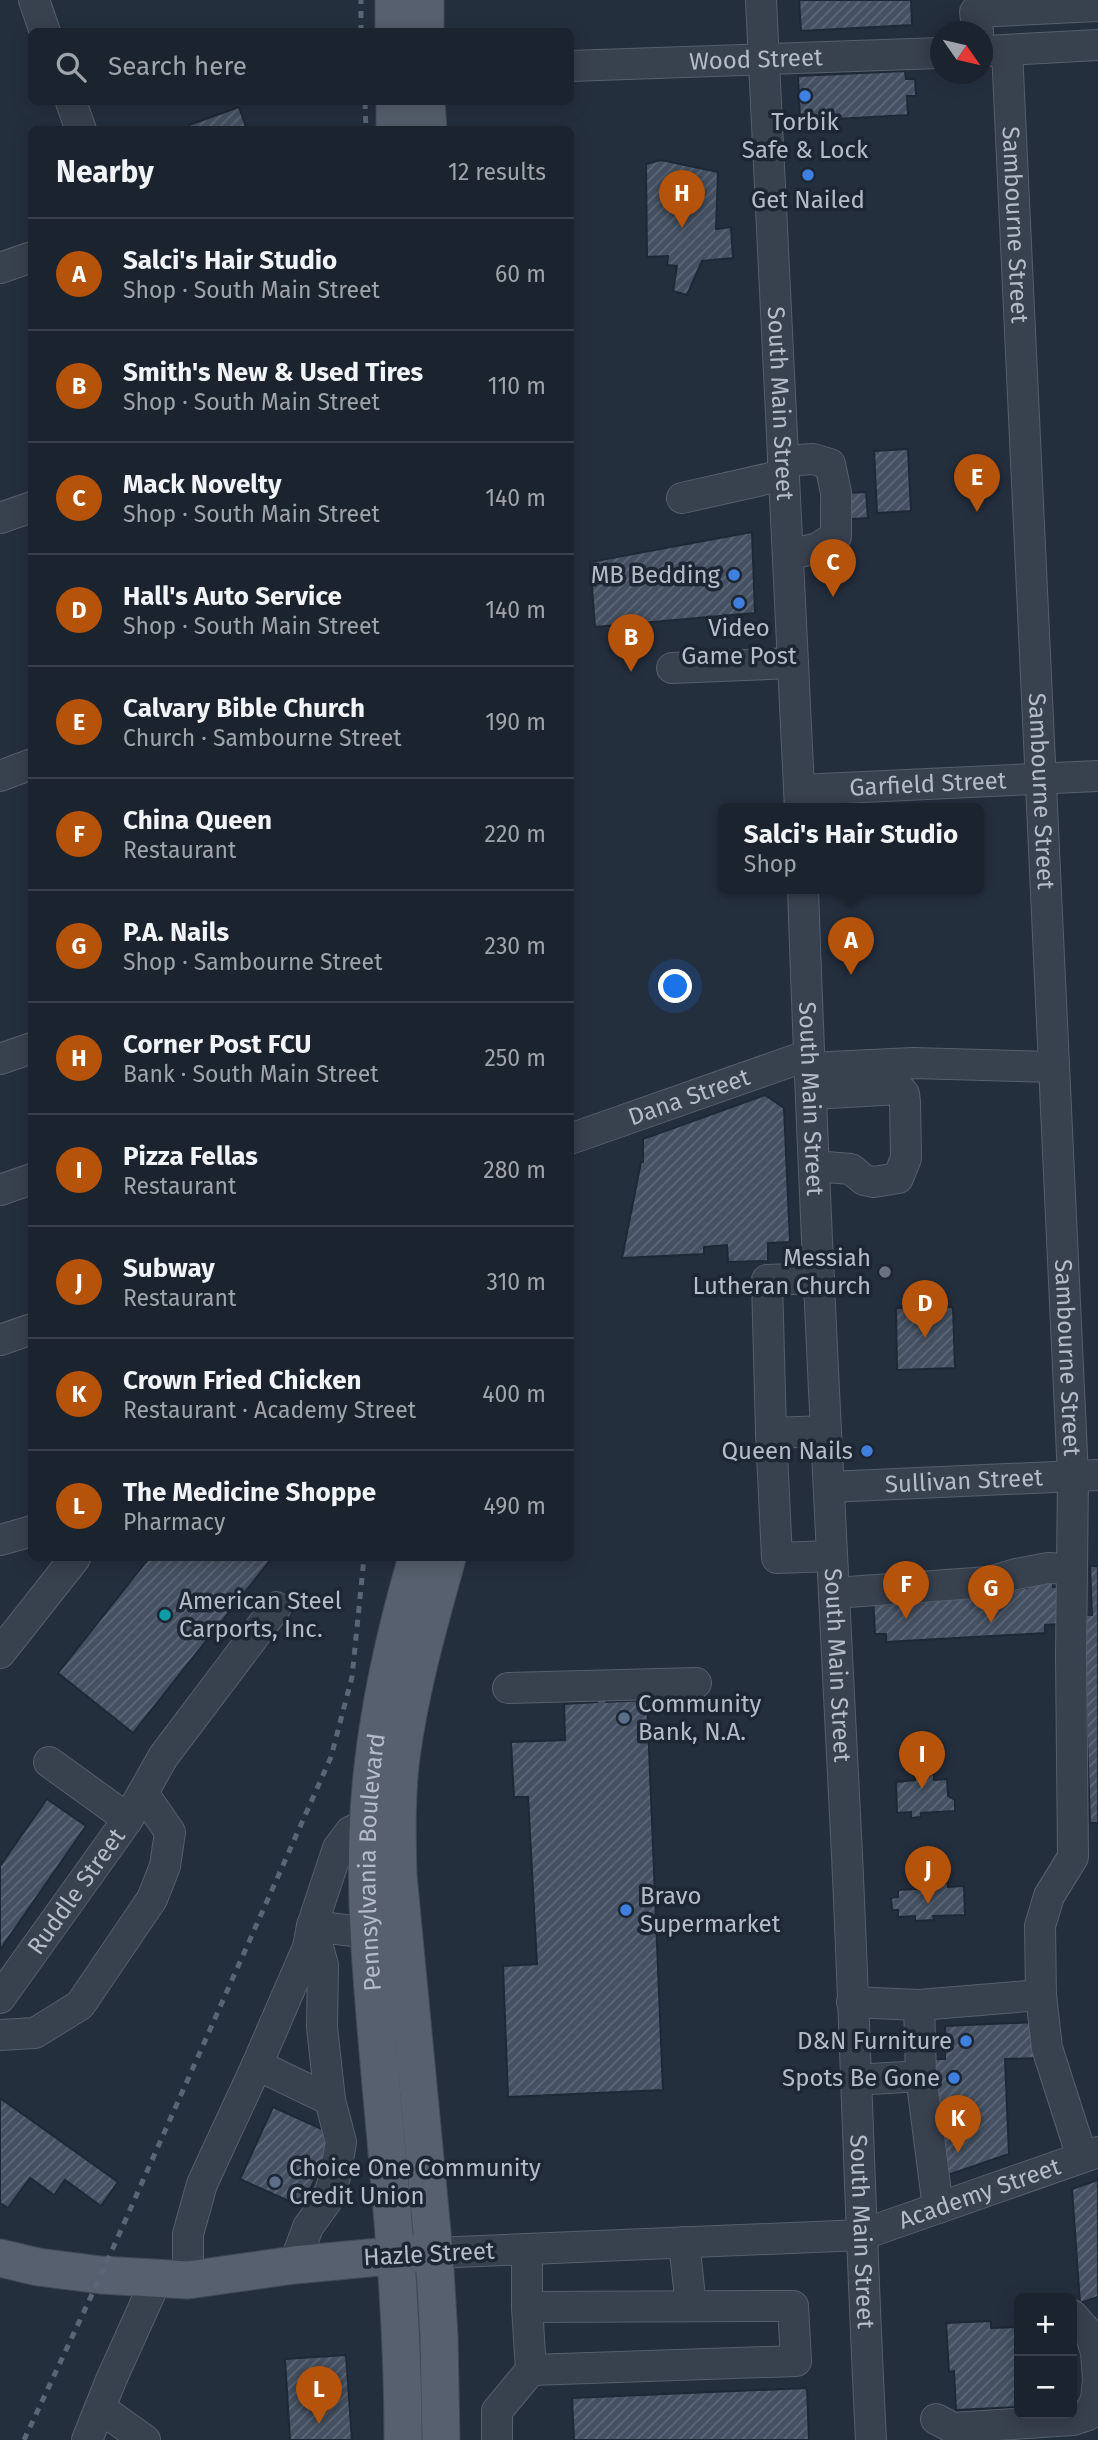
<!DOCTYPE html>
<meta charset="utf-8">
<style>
body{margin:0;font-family:"Fira Sans",sans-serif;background:#242b36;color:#f1f3f6}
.controls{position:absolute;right:21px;bottom:21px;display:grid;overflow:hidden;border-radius:10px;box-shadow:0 4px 18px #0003}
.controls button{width:63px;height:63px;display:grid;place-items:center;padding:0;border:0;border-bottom:2px solid #39404a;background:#1b232e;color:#f1f3f6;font:35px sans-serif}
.compass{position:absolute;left:930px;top:21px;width:63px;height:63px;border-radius:50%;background:#1b232e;box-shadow:0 4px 18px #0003;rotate:124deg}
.you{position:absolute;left:676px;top:987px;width:24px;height:24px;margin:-18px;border:5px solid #fff;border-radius:50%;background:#1a73e8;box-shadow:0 0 0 10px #1a73e833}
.badge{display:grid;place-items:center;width:46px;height:46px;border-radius:50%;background:#b45309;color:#fff;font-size:23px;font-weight:700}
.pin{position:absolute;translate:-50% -58px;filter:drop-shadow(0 2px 4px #0008)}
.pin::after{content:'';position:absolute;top:37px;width:24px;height:21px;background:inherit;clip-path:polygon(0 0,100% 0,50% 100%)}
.popup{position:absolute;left:718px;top:803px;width:266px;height:91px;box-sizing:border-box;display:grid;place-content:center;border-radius:10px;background:#1b232e;filter:drop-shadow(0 2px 5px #0005);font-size:23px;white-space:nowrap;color:#a0a4aa}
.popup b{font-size:26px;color:#f1f3f6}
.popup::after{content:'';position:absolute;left:50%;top:100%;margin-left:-14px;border:14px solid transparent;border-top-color:#1b232e}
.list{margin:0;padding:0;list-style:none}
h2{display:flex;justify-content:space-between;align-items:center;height:91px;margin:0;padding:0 28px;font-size:30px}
h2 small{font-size:23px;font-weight:400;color:#a0a4aa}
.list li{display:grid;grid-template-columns:46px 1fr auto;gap:21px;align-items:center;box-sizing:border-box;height:112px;padding:0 28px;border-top:2px solid #39404a}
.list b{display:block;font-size:26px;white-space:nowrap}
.list p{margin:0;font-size:23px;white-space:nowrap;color:#a0a4aa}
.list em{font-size:23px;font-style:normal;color:#a0a4aa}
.icon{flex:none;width:38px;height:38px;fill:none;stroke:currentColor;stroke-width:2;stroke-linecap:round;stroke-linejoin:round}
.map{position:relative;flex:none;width:1098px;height:2440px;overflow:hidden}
.search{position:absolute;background:#1b232e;box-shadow:0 4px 18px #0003;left:28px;top:28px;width:546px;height:77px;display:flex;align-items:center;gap:18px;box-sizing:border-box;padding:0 24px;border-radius:10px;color:#a0a4aa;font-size:26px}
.panel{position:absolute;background:#1b232e;box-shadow:0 4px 18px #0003;left:28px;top:126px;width:546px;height:1435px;border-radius:10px}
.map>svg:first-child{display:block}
</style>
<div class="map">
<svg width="1098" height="2440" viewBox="0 0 1098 2440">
<defs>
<pattern id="building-hatch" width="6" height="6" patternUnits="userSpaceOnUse" patternTransform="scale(1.75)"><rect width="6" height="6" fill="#455162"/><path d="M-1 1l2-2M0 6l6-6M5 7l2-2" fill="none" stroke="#5d6877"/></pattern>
</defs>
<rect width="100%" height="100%" fill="#242f3e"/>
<g fill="url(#building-hatch)" stroke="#1f2835" stroke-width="2">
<polygon points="799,0 911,0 912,25 801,31"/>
<polygon points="905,71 906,79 915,79 916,96 907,96 908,115 800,121 798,76"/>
<polygon points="239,107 247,130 190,130 189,125"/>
<polygon points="661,160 718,172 716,229 731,227 733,258 702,261 687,295 673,291 677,266 667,265 668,256 647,257 646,164"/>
<polygon points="908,449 911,511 877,513 874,451"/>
<polygon points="866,492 868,518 821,521 820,494"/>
<polygon points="752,532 755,613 595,627 590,562"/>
<polygon points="765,1095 784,1108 790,1242 768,1243 768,1261 728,1262 727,1245 704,1247 704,1254 622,1258 641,1162 643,1162 643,1139"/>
<polygon points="953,1307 955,1368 897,1370 896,1308"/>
<polygon points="149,1558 272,1558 133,1733 58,1673"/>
<polygon points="1090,1566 1098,1566 1098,1823 1090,1823 1083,1615 1092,1615"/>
<polygon points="1053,1578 1053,1587 1057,1587 1059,1624 1045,1625 1045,1633 886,1642 886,1634 875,1634 873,1597 1027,1588 1027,1579"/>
<polygon points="597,1695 606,1695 606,1702 647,1700 663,2090 508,2097 503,1966 537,1964 528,1797 514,1797 511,1742 565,1740 564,1704 597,1702"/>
<polygon points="934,1774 934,1780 947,1779 948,1796 955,1800 955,1811 921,1813 921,1817 911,1818 911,1812 897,1813 896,1782 915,1780 915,1775"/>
<polygon points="47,1799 86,1826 0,1950 0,1866"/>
<polygon points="948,1883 948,1887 964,1886 965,1915 933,1916 934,1920 915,1921 915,1916 898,1917 898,1910 892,1910 891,1898 898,1897 898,1890 930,1888 930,1884"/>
<polygon points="1037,2022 1038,2058 1005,2059 1009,2154 939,2178 934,2059 945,2059 945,2026"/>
<polygon points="0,2098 118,2182 101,2206 65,2180 54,2195 30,2178 8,2208 0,2203"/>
<polygon points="273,2107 335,2135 302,2207 240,2179"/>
<polygon points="1098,2180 1098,2297 1080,2303 1072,2189"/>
<polygon points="991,2321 991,2328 1019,2327 1019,2407 956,2410 954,2371 949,2372 946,2323"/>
<polygon points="1072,2325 1075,2404 1072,2404"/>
<polygon points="346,2355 352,2440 290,2440 285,2359"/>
<polygon points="807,2388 809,2440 574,2440 572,2398"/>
</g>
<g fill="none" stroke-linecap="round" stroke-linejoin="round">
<defs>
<g id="minor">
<polyline points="34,0 45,32"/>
<path id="s1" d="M761,0L800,809"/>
<polyline points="978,32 975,12 1098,6"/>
<path id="s2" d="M1007,50L1073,1476L1071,1656L1073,1857L1049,1896L1040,1926L1041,1995L1047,2048L1082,2157"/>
<polyline points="986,51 1098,45"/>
<path id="s3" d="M570,66L940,53"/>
<polyline points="71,102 81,130"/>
<polyline points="0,268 32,257"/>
<polyline points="783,461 813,459 830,464 836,493 836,536 818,548 788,555"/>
<polyline points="682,498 784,475"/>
<polyline points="0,518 32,507"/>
<polyline points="672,668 793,663"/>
<polyline points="0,776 32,764"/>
<path id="s4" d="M800,790L1098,776"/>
<path id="s5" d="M803,889C814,1211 831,1533 847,1855C856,2050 861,2245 871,2440"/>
<polyline points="0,1059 32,1048"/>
<polyline points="809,1068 913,1063 1053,1067"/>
<polyline points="811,1094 900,1089 904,1094 905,1102 906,1158 898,1178 874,1182 864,1180 851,1169 814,1166"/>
<path id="s6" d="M570,1139L809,1055"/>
<polyline points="0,1190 32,1179"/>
<polyline points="0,1340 32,1329"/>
<polyline points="826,1431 771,1433 777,1558 832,1556"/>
<polyline points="771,1433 767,1280 819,1278"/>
<path id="s7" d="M829,1487L1098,1475"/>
<polyline points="0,1540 32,1531"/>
<polyline points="834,1593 989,1582 1016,1574 1048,1568 1071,1569"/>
<polyline points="0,1653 75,1558"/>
<polyline points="508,1688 696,1683"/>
<polyline points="49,1762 128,1819"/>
<polyline points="312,1926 370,1933"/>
<path id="s8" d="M0,1998L128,1819L163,1757L276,1607"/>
<polyline points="852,2002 919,2005 921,2076 855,2080"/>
<polyline points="919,2005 1041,1995"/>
<polyline points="0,2035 35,2033 80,2005 152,1899 165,1866 170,1832 143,1793"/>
<polyline points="257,2065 330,2100"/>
<polyline points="921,2076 938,2208"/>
<polyline points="684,2242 691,2306"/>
<path id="s9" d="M434,2253L861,2235L1098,2152"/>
<polyline points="294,2265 308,2227 326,2202 335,2177 341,2142 330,2100 322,2027 323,1965 312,1926"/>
<polyline points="188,2280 188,2234 202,2184 257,2065 308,1947 312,1926 338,1848 350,1832 369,1822"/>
<polyline points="527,2307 793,2306 796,2361 531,2370"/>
<polyline points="100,2408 145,2440"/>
<polyline points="936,2419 953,2428 1073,2420 1088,2415 1096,2400 1098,2380 1096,2352 1091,2336 1072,2315"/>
<polyline points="87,2440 111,2380 157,2278"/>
<polyline points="497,2440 497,2411 531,2370 527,2307 527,2249"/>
</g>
<g id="major">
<polyline points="394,0 394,32"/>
<polyline points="425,32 425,0"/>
<polyline points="426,102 428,130"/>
<polyline points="395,130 395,102"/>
<polyline points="0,2258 38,2267 101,2275 188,2280 294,2265 422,2253"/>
<path id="s10" d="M403,2440C403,2322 392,2204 381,2086C374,2002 365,1917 368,1833C371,1739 391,1647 417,1558"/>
<path d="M441,2440L439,2336L434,2253L398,1875C397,1836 396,1796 401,1757C410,1689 429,1623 447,1558"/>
</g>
</defs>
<use href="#minor" stroke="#565f6c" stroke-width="32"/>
<use href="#major" stroke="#414a57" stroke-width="39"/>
<use href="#minor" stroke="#38414e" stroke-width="30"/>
<use href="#major" stroke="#56606e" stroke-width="37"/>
<g stroke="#5a6575" stroke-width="5" stroke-dasharray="7 7" stroke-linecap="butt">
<polyline points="361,32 361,0"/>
<polyline points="365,102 366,130"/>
<polyline points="24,2440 101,2275 331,1757 352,1677 364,1558"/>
</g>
</g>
<g fill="#3f7fe0" stroke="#1d2633" stroke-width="2.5">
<circle cx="805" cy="96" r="7"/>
<circle cx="808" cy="175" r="7"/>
<circle cx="734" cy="575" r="7"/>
<circle cx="739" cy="603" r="7"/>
<circle cx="867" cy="1451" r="7"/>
<circle cx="626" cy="1910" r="7"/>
<circle cx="966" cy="2041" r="7"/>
<circle cx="954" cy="2078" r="7"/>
</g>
<circle fill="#6b7280" stroke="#1d2633" stroke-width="2.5" cx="885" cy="1272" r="7"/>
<circle fill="#0f9aa8" stroke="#1d2633" stroke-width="2.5" cx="165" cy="1615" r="7"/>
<g fill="#5c6f8a" stroke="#1d2633" stroke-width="2.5">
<circle cx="624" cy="1718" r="7"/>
<circle cx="275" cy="2182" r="7"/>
</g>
<g text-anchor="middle" stroke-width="7" stroke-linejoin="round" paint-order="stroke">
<g font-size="24" fill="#b4bcc9" stroke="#1d2633">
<text dy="8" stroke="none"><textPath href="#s3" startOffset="186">Wood Street</textPath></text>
<text dy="8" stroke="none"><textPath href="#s2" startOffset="175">Sambourne Street</textPath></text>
<text dy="8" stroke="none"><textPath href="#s1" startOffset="404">South Main Street</textPath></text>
<text dy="8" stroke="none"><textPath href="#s4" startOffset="128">Garfield Street</textPath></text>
<text dy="8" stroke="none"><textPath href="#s2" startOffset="742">Sambourne Street</textPath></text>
<text dy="8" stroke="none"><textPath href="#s6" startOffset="126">Dana Street</textPath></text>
<text dy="8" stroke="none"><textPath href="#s5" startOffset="210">South Main Street</textPath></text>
<text dy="8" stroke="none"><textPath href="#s2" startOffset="1309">Sambourne Street</textPath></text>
<text dy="8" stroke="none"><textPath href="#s7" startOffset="135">Sullivan Street</textPath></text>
<text dy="8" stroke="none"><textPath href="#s5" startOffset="777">South Main Street</textPath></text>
<text dy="8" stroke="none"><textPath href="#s10" startOffset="579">Pennsylvania Boulevard</textPath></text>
<text dy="8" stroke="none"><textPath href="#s8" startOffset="131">Ruddle Street</textPath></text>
<text dy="8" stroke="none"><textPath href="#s9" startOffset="553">Academy Street</textPath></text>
<text dy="8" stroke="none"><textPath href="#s5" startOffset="1344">South Main Street</textPath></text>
<text transform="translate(429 2254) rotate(-3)" y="8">Hazle Street</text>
</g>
<g font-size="24" fill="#b4bcc9" stroke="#1d2633" text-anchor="end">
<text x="805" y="130" text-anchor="middle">Torbik<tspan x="805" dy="28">Safe &amp; Lock</tspan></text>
<text x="808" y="208" text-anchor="middle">Get Nailed</text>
<text x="720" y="583">MB Bedding</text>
<text x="739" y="636" text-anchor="middle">Video<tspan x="739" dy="28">Game Post</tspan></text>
<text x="871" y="1266">Messiah<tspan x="871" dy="28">Lutheran Church</tspan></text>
<text x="853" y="1459">Queen Nails</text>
<text x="179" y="1609" text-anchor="start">American Steel<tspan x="179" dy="28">Carports, Inc.</tspan></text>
<text x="638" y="1712" text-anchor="start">Community<tspan x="638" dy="28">Bank, N.A.</tspan></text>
<text x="640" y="1904" text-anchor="start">Bravo<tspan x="640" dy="28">Supermarket</tspan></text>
<text x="952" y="2049">D&amp;N Furniture</text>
<text x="940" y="2086">Spots Be Gone</text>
<text x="289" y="2176" text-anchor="start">Choice One Community<tspan x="289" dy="28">Credit Union</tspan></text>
</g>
</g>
</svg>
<div class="controls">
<button>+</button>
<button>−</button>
</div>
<svg class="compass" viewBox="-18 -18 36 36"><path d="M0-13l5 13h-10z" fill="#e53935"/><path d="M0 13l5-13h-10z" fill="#a0a4aa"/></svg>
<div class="you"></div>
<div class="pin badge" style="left:851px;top:975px">A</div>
<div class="popup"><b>Salci's Hair Studio</b>Shop</div>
<div class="pin badge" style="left:631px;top:672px">B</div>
<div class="pin badge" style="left:833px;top:597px">C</div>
<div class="pin badge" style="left:925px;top:1338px">D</div>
<div class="pin badge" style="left:977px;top:512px">E</div>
<div class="pin badge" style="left:906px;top:1619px">F</div>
<div class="pin badge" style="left:991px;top:1623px">G</div>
<div class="pin badge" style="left:682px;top:228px">H</div>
<div class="pin badge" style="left:922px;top:1789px">I</div>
<div class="pin badge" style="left:928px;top:1904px">J</div>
<div class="pin badge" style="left:958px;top:2153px">K</div>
<div class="pin badge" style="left:319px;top:2424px">L</div>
<div class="search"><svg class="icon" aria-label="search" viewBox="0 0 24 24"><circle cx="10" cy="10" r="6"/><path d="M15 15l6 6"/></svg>Search here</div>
<section class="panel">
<h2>Nearby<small>12 results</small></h2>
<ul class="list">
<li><span class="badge">A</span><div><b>Salci's Hair Studio</b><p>Shop · South Main Street</p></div><em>60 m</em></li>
<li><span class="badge">B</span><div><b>Smith's New &amp; Used Tires</b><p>Shop · South Main Street</p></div><em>110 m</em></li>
<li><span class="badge">C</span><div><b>Mack Novelty</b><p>Shop · South Main Street</p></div><em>140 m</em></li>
<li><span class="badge">D</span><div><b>Hall's Auto Service</b><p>Shop · South Main Street</p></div><em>140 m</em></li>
<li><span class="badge">E</span><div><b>Calvary Bible Church</b><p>Church · Sambourne Street</p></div><em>190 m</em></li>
<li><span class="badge">F</span><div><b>China Queen</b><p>Restaurant</p></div><em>220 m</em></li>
<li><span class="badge">G</span><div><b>P.A. Nails</b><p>Shop · Sambourne Street</p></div><em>230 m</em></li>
<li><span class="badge">H</span><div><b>Corner Post FCU</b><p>Bank · South Main Street</p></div><em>250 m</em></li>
<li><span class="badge">I</span><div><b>Pizza Fellas</b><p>Restaurant</p></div><em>280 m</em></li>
<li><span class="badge">J</span><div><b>Subway</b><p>Restaurant</p></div><em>310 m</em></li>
<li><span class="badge">K</span><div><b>Crown Fried Chicken</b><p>Restaurant · Academy Street</p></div><em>400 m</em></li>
<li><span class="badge">L</span><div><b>The Medicine Shoppe</b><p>Pharmacy</p></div><em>490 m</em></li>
</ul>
</section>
</div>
